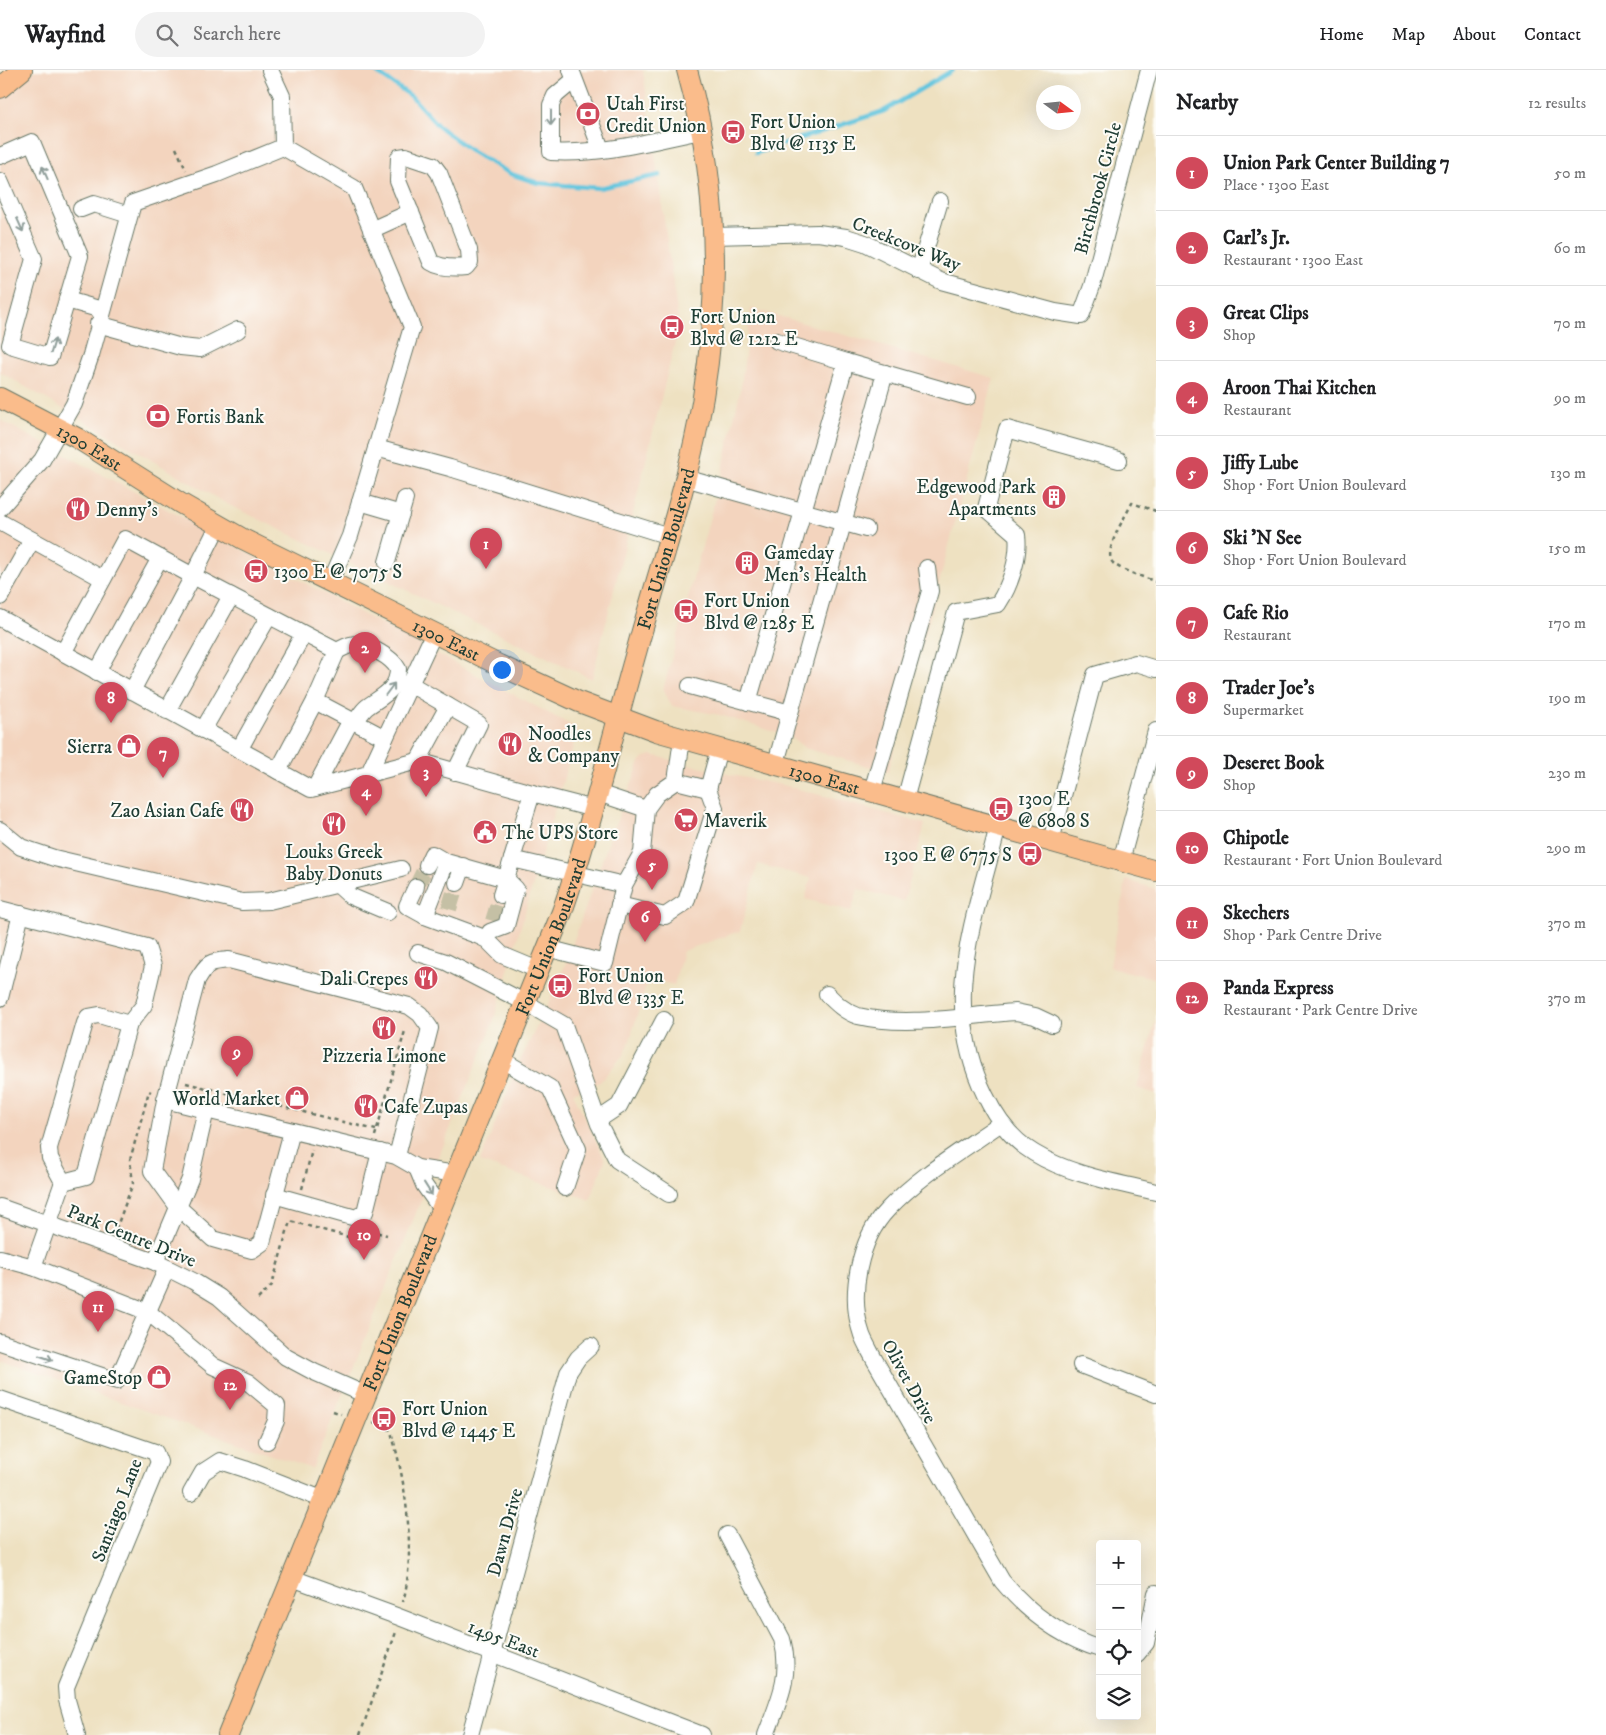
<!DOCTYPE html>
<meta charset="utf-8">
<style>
body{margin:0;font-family:"IM FELL DW Pica",serif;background:#f2f2f2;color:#202124}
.controls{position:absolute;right:15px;bottom:15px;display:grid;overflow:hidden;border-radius:5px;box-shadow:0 5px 20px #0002}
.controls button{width:45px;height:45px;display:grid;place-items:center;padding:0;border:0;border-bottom:1px solid #e0e0e0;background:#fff;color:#202124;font:25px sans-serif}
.compass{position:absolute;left:1036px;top:15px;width:45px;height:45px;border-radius:50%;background:#fff;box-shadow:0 5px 20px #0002;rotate:105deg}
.you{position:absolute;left:501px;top:599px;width:18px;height:18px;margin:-12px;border:4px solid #fff;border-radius:50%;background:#1a73e8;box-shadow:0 0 0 8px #1a73e833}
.badge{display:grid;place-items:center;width:32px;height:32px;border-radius:50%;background:#d1495b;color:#fff;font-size:16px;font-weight:700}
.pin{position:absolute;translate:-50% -41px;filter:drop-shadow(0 1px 2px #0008)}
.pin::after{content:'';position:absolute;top:26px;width:18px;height:15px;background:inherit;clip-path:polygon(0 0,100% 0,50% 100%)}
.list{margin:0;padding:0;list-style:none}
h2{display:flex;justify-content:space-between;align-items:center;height:65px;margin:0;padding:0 20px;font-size:21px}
h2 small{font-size:16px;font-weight:400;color:#757577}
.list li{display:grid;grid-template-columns:32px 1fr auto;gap:15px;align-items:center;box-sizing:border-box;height:75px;padding:0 20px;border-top:1px solid #e0e0e0}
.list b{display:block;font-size:19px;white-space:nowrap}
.list p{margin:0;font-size:16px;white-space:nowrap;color:#757577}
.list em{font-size:16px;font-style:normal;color:#757577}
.icon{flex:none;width:28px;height:28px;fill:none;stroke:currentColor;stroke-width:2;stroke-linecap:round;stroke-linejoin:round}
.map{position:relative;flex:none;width:1156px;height:1665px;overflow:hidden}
header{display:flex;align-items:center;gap:30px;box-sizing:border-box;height:70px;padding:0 25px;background:#fff;border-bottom:1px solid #e0e0e0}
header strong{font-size:24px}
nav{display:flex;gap:28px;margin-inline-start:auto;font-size:18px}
.search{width:350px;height:45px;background:#f2f2f2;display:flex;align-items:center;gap:12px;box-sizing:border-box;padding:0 18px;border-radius:28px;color:#757577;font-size:19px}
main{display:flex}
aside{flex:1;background:#fff}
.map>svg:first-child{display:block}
</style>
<header>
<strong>Wayfind</strong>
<div class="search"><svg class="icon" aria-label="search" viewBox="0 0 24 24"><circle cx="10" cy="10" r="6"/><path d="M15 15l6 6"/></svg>Search here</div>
<nav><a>Home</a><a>Map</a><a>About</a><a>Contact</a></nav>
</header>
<main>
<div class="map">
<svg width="1156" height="1665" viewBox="0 0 1156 1665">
<rect width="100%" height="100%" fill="#fdfcf7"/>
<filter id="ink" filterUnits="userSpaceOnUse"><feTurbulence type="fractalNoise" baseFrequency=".02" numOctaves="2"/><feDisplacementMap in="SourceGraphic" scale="10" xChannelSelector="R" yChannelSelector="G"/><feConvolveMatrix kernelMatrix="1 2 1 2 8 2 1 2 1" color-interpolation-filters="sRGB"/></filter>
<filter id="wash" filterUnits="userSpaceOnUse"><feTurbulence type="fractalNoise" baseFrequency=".0096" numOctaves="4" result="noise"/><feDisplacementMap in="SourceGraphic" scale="20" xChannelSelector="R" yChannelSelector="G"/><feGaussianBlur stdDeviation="1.12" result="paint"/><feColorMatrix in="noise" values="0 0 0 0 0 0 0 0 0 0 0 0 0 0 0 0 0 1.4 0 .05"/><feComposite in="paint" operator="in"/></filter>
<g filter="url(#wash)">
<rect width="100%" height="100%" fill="#eee1c1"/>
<g fill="#f3d4be">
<polygon points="35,0 643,0 679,256 592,609 227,434 0,302 0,27"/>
<polygon points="751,238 994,308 888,702 805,678 791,667 720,645 672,636 663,620 722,403 741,317"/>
<polygon points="0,350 578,659 492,956 312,1399 0,1290"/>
<polygon points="652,685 727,704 787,716 925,754 904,831 858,819 851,841 805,829 811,808 758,794 740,861 683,881 674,915 648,908 629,973 623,985 600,1012 573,1023 605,1090 590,1130 480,1092 519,993 560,909 609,771 640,692 645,687"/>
<polygon points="1126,810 1156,819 1156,909 1110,897"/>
<polygon points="1156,949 1156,1024 1137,1018"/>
</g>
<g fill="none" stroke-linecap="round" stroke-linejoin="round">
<g stroke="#60c4dd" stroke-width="4.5">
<polyline points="373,0 411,26 438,56 474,83 511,104 538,113 599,118 660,105"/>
<polyline points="756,83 884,41 953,0"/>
</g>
</g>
</g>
<g filter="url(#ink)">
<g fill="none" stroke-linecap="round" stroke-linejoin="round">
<g stroke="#c5c0a5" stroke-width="16" stroke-dasharray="16 8" stroke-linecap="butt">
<polyline points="416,817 427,795"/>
<polyline points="449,839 457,813"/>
<polyline points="493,851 501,825"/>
</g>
<defs>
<g id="minor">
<polyline points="270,0 282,26 283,77"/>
<polyline points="571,0 601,79"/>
<path d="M574,10L555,26L551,35V82C601,85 652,71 701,61"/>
<polyline points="0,86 32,72 80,186 50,287 10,275 34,189 0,111"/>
<path d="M406,86L433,95L439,103L469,180L470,192L466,197C455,198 440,198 431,192L398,111L399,87Z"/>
<polyline points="81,139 94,134 129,145"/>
<polyline points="371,160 411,142"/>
<polyline points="714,166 818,163 846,167 865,173 941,211 1055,242 1081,246 1092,216 1149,0"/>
<polyline points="919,201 940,131"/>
<polyline points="67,230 102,240"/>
<polyline points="98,254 181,277 200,279 238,260"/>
<polyline points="777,271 846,292"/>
<polyline points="376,378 450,398 669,466"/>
<polyline points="685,408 866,459"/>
<polyline points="360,432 401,444"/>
<polyline points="0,438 42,390 74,334 91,285 133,133 217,104 283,77 354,118 412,257 350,466 330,512"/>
<polyline points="0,452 103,509"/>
<polyline points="218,456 193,506 337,581 315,631 385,668"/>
<polyline points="387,492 405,429"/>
<polyline points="0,527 32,470"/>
<polyline points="0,548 311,719 418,691 532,723"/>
<path d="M337,581C343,578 349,574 356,574C369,575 392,587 398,599C398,620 382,626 367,637C362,641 359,647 355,652"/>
<polyline points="63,583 125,469 193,506 132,621"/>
<polyline points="97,602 160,488"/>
<polyline points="410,614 479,654 455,702"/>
<polyline points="690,616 790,643"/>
<polyline points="748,632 846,292 968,327"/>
<polyline points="167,641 231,526"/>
<polyline points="203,660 269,546"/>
<polyline points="239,680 303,565"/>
<polyline points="418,691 448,636"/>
<polyline points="776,693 885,303"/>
<polyline points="278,701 315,631"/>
<polyline points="368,705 434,563"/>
<polyline points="676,711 682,669"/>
<polyline points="315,718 351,650"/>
<polyline points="872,721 930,521 927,498"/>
<polyline points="598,723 646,739"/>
<path d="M905,730L956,542L998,534C1010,516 1020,487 1017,465L986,438L1007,359L1119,390"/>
<path d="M998,756C975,850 939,931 985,1025C996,1048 1012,1070 1034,1083C1070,1105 1115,1112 1156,1122"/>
<polyline points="0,760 21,777 54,788 242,832 269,831 401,799"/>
<polyline points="1051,771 1095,605 1136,593 1156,599"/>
<polyline points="512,789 624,815 605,893 547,878"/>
<polyline points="1121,791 1156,661"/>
<polyline points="427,795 432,784 446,792"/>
<polyline points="457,813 463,796"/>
<polyline points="337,814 350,826 388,842"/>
<polyline points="624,815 642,783 646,739 657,724 676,711 708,719 719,679"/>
<polyline points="416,817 407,836 425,846"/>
<polyline points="619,835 665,846 686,832 715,738 708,719"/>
<polyline points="0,839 147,877 153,896 144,935 129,954 86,1106 63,1112 33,1197 148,1242 213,1296 248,1312 277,1336 276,1351 267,1371"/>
<polyline points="490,862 506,856 516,819 506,809 501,825"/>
<polyline points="418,883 446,892 526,933 564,955 599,1054 617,1090 669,1124"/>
<polyline points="538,900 502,885 487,870 479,866 425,846 446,792 506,809 532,723 594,739"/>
<path d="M827,924C836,933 845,942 858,946C909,958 965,945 1016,942L1035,946L1052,954"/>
<polyline points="0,928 21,844"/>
<polyline points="502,990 550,1018 578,1079 565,1118"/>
<polyline points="165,1030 396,1086 417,1098 456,1104"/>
<polyline points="598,1050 619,1036 664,950"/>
<path d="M1001,1053C963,1080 920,1105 888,1139C859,1169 848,1225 862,1265C865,1273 870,1281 874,1289L1002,1511C1028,1542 1061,1567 1100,1579"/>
<path d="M292,1061L262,1173L252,1180L213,1169L178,1137L152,1101L165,1030L197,910C208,892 209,892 229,890L409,936L420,944L430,958L397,1086"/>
<polyline points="417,1098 424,1115 441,1139"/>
<polyline points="63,1112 50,1088 49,1078 85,953 88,947 99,945 129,954"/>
<polyline points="274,1125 356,1148 365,1142 380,1082"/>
<polyline points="0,1137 155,1192 193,1211 219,1227 286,1287 314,1302 366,1325"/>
<polyline points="0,1188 33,1197"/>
<polyline points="155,1192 190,1109 206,1040"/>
<polyline points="0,1272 117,1311 167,1198"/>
<polyline points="1081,1295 1156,1324"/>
<polyline points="0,1329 155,1382 159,1392 66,1617 67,1630 77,1665"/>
<polyline points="191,1423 203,1402 220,1391 245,1399 324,1430"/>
<path d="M727,1465L782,1569C792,1606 779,1630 766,1665"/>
<polyline points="292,1508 399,1547 702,1665"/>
<polyline points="1137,1584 1146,1573 1156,1523"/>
<polyline points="470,1665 568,1303 578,1288 591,1276"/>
</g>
<g id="major">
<polyline points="0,18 22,0"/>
<path id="s1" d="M0,328L77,368L180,433L243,469L499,595L579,632L656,661L1156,801"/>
<path id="s2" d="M228,1665L562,842C592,755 612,666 637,579C660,495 689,412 703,327C721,218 717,106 687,0"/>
</g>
</defs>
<use href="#minor" stroke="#677665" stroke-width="18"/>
<use href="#major" stroke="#677665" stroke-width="22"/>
<g stroke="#677665" stroke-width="2.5" stroke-dasharray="4 4" stroke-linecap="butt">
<polyline points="176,78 186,100"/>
<path d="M1156,441L1132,433C1126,446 1102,481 1113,493C1123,502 1143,506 1156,512"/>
<polyline points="186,1013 376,1060"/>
<polyline points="375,1066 405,961"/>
<polyline points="302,1119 312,1080"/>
<polyline points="116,1159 133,1113 130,1090 149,1021 151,1022"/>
<polyline points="258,1229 272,1215 290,1151 367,1172 371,1161 387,1165"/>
<polyline points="333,1341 341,1344"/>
<path d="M373,1352L387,1356L391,1362C406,1411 416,1483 403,1532"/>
<polyline points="360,1665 396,1562"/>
</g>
<use href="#minor" stroke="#fff" stroke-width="16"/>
<use href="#major" stroke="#fabc8b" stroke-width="20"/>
</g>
<defs><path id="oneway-shaft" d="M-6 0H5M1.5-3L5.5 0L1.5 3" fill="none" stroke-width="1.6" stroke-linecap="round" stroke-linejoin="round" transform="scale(1.25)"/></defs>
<g stroke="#8f9e9a">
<use href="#oneway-shaft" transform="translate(551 48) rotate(90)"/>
<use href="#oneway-shaft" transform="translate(45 103) rotate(-113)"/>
<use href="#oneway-shaft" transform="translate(20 155) rotate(66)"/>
<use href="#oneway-shaft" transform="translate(53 276) rotate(-73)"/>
<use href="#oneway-shaft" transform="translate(390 619) rotate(-53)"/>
<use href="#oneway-shaft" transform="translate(428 1119) rotate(58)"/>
<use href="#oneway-shaft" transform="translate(46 1288) rotate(19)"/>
</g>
</g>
<defs>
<symbol id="bank-disc" viewBox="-11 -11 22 22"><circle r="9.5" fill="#d1495b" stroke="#fdfcf7"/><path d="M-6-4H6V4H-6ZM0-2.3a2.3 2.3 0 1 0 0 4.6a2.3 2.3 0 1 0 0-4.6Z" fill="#fff"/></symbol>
<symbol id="bus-disc" viewBox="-11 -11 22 22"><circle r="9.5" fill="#d1495b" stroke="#fdfcf7"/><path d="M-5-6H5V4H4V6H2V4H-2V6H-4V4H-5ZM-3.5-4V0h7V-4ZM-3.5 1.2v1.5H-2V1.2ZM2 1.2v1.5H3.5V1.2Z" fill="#fff"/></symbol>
<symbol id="building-disc" viewBox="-11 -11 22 22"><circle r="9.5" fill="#d1495b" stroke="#fdfcf7"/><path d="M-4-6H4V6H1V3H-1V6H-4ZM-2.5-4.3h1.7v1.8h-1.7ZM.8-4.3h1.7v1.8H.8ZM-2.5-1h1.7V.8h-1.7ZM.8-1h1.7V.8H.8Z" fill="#fff"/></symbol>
<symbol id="restaurant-disc" viewBox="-11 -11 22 22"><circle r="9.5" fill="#d1495b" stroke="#fdfcf7"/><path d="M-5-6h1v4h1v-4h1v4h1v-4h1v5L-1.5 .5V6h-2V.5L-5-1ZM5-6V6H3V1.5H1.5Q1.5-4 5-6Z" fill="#fff"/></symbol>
<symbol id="shop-disc" viewBox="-11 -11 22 22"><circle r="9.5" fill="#d1495b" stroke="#fdfcf7"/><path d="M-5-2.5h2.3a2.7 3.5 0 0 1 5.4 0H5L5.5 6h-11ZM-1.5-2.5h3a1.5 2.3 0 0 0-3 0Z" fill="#fff"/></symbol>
<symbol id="supermarket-disc" viewBox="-11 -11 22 22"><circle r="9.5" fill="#d1495b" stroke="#fdfcf7"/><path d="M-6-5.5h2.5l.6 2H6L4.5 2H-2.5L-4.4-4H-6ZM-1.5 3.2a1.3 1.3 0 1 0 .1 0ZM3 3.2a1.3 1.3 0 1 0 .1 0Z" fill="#fff"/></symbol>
<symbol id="civic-disc" viewBox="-11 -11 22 22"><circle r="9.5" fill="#d1495b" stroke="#fdfcf7"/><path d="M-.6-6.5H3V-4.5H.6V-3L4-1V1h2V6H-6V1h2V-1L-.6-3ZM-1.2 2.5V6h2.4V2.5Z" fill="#fff"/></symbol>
</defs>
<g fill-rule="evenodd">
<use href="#bank-disc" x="574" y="30" width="28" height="28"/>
<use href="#bus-disc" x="719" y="48" width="28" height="28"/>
<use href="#bus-disc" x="658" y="243" width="28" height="28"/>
<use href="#bank-disc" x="144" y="332" width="28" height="28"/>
<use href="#building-disc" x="1040" y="413" width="28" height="28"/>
<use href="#restaurant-disc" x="64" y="425" width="28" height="28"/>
<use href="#building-disc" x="733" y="479" width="28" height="28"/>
<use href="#bus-disc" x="242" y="487" width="28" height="28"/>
<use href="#bus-disc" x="672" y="527" width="28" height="28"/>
<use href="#restaurant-disc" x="496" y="660" width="28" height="28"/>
<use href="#shop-disc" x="115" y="662" width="28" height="28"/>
<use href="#bus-disc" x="987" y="725" width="28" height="28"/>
<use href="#restaurant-disc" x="228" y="726" width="28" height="28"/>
<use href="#supermarket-disc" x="672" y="736" width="28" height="28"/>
<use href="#restaurant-disc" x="320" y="740" width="28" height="28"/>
<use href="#civic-disc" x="471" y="748" width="28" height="28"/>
<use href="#bus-disc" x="1016" y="770" width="28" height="28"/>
<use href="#restaurant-disc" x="412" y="894" width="28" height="28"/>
<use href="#bus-disc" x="546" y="902" width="28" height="28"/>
<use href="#restaurant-disc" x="370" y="944" width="28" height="28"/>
<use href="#shop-disc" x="283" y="1014" width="28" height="28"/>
<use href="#restaurant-disc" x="352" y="1022" width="28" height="28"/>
<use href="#shop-disc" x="145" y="1293" width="28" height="28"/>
<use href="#bus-disc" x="370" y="1335" width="28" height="28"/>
</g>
<g text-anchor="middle" stroke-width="4" stroke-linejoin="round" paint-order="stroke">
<g font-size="19" fill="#1f3d34" stroke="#fdfcf7" text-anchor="start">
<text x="606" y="40">Utah First<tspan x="606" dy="22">Credit Union</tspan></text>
<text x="750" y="58">Fort Union<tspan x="750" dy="22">Blvd @ 1135 E</tspan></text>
<text x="690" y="253">Fort Union<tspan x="690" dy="22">Blvd @ 1212 E</tspan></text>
<text x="176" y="353">Fortis Bank</text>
<text x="1036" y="423" text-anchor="end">Edgewood Park<tspan x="1036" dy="22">Apartments</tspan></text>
<text x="96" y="446">Denny's</text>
<text x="764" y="489">Gameday<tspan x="764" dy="22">Men's Health</tspan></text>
<text x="274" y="508">1300 E @ 7075 S</text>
<text x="704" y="537">Fort Union<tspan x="704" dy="22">Blvd @ 1285 E</tspan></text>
<text x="528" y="670">Noodles<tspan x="528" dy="22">&amp; Company</tspan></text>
<text x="112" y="683" text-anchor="end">Sierra</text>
<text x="1018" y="735">1300 E<tspan x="1018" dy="22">@ 6808 S</tspan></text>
<text x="224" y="747" text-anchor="end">Zao Asian Cafe</text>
<text x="704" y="757">Maverik</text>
<text x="502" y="769">The UPS Store</text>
<text x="334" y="788" text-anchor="middle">Louks Greek<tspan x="334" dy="22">Baby Donuts</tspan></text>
<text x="1012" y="791" text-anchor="end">1300 E @ 6775 S</text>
<text x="578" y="912">Fort Union<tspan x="578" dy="22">Blvd @ 1335 E</tspan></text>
<text x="408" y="915" text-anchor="end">Dali Crepes</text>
<text x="384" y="992" text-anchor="middle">Pizzeria Limone</text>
<text x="280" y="1035" text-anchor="end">World Market</text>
<text x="384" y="1043">Cafe Zupas</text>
<text x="142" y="1314" text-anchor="end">GameStop</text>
<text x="402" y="1345">Fort Union<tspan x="402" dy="22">Blvd @ 1445 E</tspan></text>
</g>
<g font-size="19" fill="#1f3d34" stroke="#fdfcf7">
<text transform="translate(1097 118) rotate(-75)" y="7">Birchbrook Circle</text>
<text transform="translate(907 173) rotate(22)" y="7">Creekcove Way</text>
<text dy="7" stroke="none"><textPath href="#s1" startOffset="102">1300 East</textPath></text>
<text dy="7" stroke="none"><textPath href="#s2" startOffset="1266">Fort Union Boulevard</textPath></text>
<text dy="7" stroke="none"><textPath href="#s1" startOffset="508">1300 East</textPath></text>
<text dy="7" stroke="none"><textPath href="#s1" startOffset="912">1300 East</textPath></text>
<text dy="7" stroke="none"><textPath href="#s2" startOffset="861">Fort Union Boulevard</textPath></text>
<text transform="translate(132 1165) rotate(22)" y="7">Park Centre Drive</text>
<text dy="7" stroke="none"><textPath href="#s2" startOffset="456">Fort Union Boulevard</textPath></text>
<text transform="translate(910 1311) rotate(61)" y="7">Olivet Drive</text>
<text transform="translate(116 1440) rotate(-69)" y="7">Santiago Lane</text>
<text transform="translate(504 1462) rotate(-75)" y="7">Dawn Drive</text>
<text transform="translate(504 1568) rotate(21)" y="7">1495 East</text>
</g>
</g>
</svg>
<div class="controls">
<button>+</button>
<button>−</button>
<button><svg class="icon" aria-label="locate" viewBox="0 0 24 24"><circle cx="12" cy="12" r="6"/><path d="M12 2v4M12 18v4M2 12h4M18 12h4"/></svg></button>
<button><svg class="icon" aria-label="layers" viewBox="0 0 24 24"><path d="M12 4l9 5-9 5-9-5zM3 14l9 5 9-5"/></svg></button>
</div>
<svg class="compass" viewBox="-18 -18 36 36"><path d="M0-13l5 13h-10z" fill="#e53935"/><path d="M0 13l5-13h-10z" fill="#757577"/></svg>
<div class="you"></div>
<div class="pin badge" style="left:486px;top:499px">1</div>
<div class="pin badge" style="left:365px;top:603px">2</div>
<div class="pin badge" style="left:426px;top:727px">3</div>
<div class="pin badge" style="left:366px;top:746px">4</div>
<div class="pin badge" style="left:652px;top:820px">5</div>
<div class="pin badge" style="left:645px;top:872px">6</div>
<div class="pin badge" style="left:163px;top:708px">7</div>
<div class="pin badge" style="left:111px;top:653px">8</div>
<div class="pin badge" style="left:237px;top:1007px">9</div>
<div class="pin badge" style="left:364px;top:1190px">10</div>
<div class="pin badge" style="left:98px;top:1262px">11</div>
<div class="pin badge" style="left:230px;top:1340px">12</div>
</div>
<aside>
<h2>Nearby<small>12 results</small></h2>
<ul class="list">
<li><span class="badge">1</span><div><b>Union Park Center Building 7</b><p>Place · 1300 East</p></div><em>50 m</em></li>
<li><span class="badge">2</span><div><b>Carl's Jr.</b><p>Restaurant · 1300 East</p></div><em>60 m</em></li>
<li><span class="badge">3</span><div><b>Great Clips</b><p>Shop</p></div><em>70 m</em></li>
<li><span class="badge">4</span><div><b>Aroon Thai Kitchen</b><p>Restaurant</p></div><em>90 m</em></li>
<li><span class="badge">5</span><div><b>Jiffy Lube</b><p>Shop · Fort Union Boulevard</p></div><em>130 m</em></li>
<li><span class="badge">6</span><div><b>Ski 'N See</b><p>Shop · Fort Union Boulevard</p></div><em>150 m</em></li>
<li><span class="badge">7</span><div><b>Cafe Rio</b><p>Restaurant</p></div><em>170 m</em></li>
<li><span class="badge">8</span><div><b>Trader Joe's</b><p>Supermarket</p></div><em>190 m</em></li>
<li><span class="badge">9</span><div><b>Deseret Book</b><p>Shop</p></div><em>230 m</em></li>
<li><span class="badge">10</span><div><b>Chipotle</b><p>Restaurant · Fort Union Boulevard</p></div><em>290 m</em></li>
<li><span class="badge">11</span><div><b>Skechers</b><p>Shop · Park Centre Drive</p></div><em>370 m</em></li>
<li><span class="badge">12</span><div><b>Panda Express</b><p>Restaurant · Park Centre Drive</p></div><em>370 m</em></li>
</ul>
</aside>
</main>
